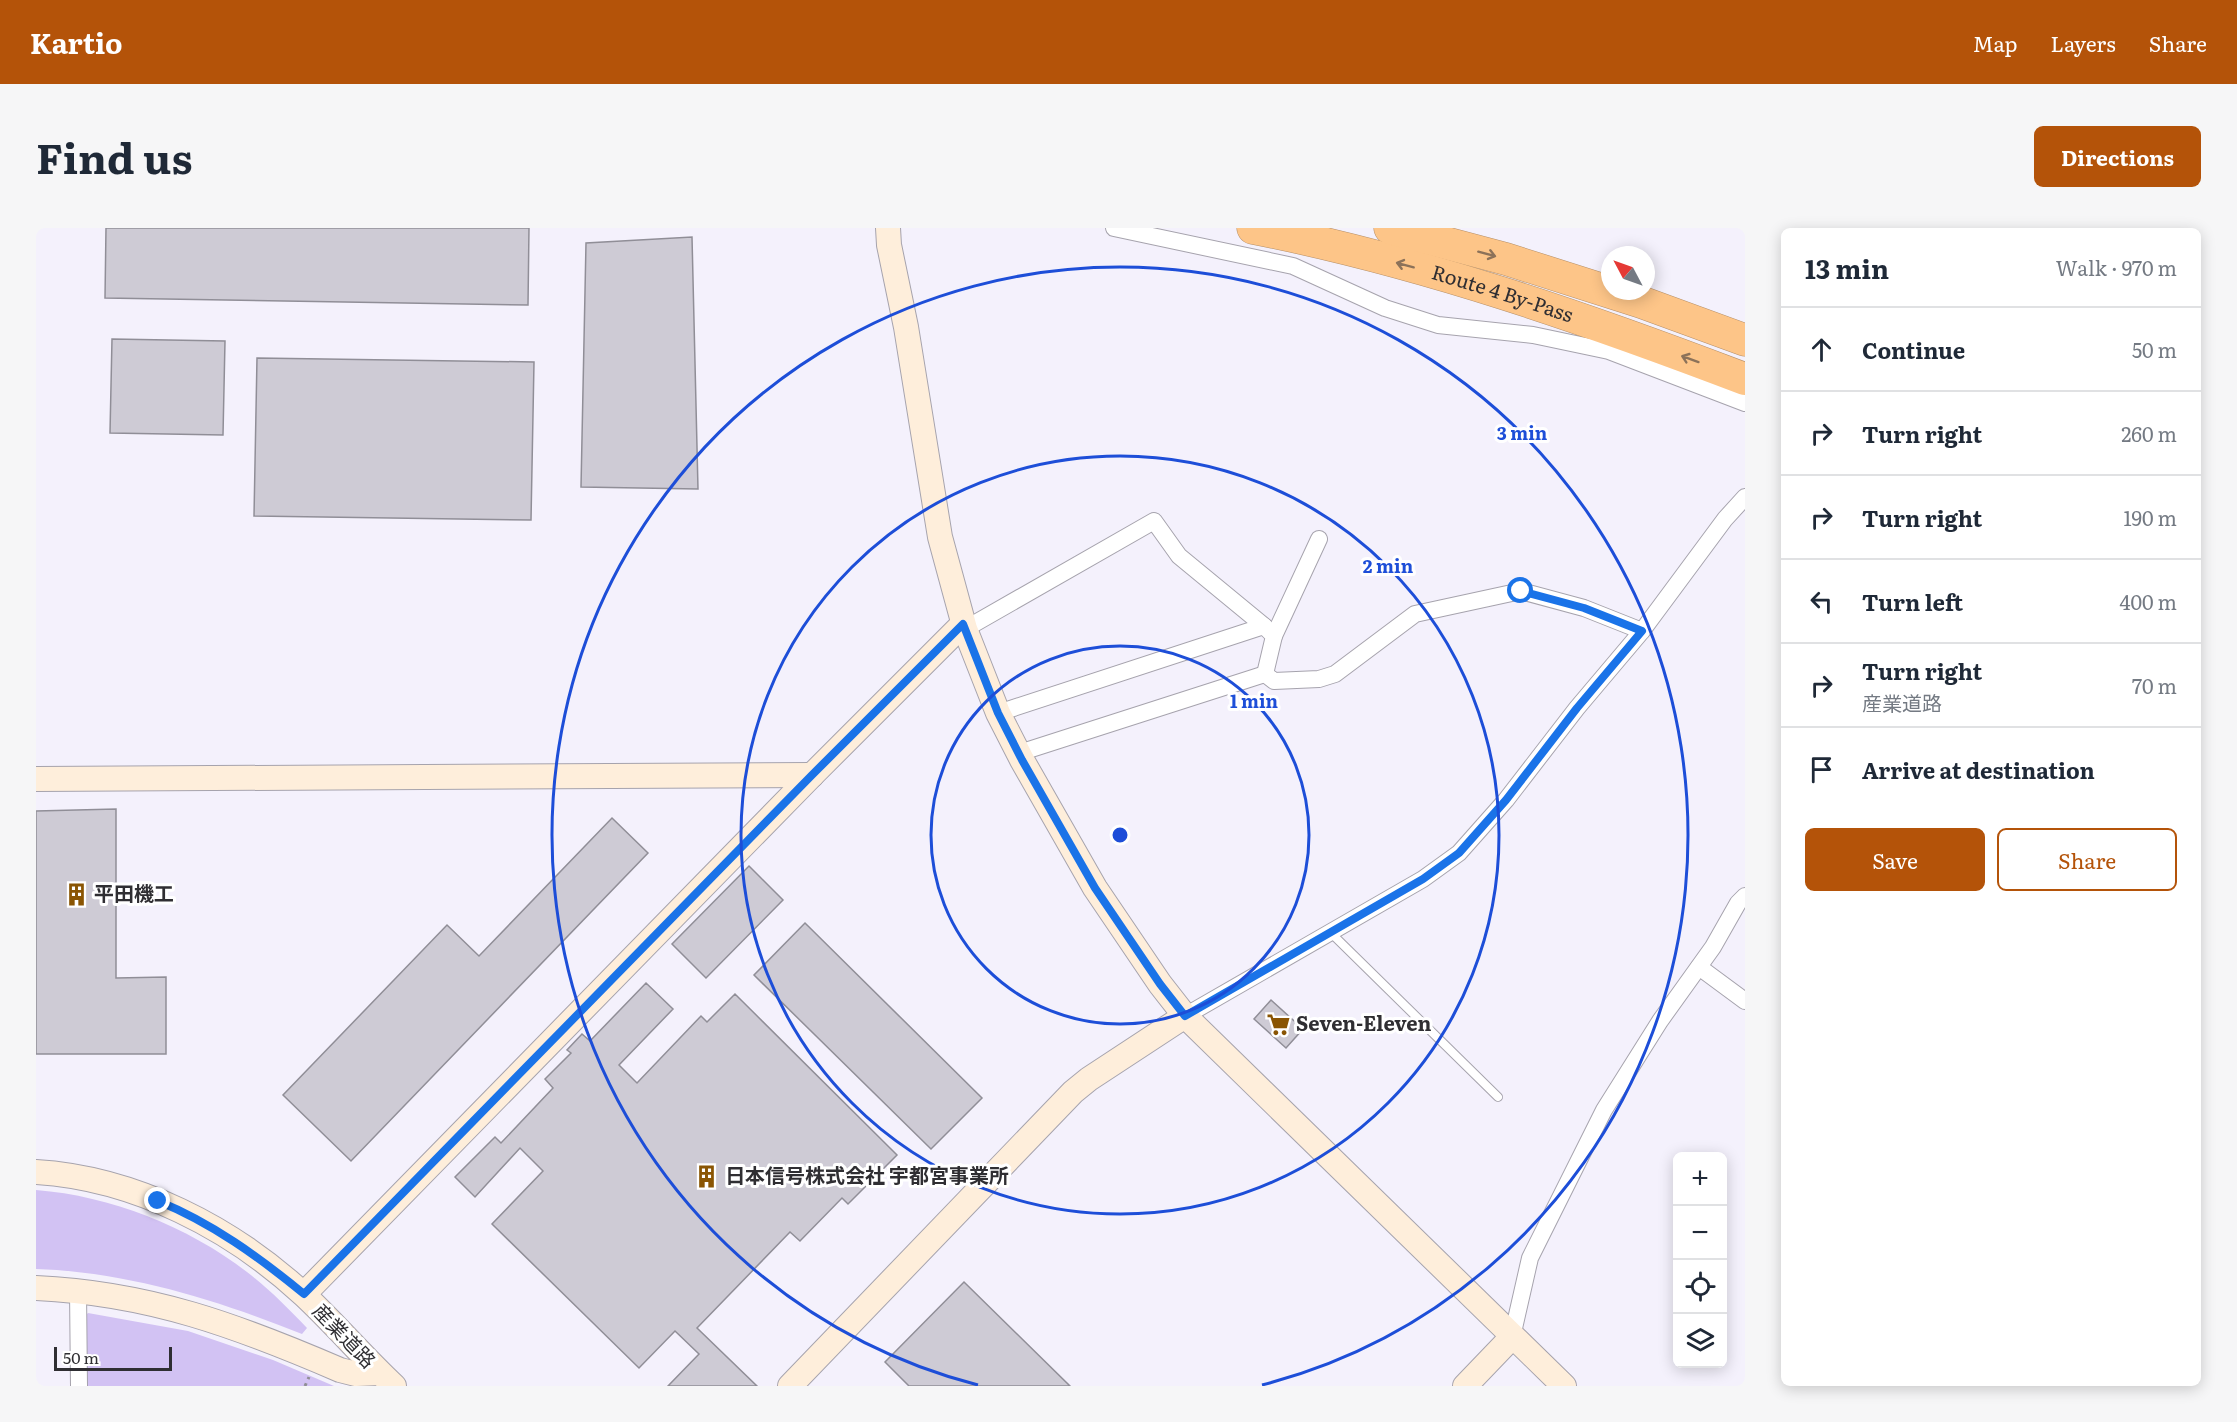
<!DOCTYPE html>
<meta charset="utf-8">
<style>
body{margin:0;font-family:Literata,"Noto Sans JP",serif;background:#f6f6f7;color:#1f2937}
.controls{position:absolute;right:18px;bottom:18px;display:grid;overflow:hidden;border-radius:9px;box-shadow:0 3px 15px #0003}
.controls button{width:54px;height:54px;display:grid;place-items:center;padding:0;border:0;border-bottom:2px solid #e0e1e3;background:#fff;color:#1f2937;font:30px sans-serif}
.compass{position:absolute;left:1565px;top:18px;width:54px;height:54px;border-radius:50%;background:#fff;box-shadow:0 3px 15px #0003;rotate:311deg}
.scale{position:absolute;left:18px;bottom:15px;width:118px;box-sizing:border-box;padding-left:6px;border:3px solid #2f2e32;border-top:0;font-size:16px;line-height:21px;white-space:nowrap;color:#2f2e32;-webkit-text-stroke:4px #fff;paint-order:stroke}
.stop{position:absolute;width:18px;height:18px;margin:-14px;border:4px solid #1a73e8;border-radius:50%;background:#fff}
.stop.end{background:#1a73e8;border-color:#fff;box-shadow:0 2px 6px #0008}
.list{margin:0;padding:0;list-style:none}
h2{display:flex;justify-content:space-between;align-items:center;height:78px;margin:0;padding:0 24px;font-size:26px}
h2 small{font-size:20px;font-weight:400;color:#747a83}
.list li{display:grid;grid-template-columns:39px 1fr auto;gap:18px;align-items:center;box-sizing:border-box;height:84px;padding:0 24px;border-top:2px solid #e0e1e3}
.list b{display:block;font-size:22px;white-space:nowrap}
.list p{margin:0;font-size:20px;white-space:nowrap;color:#747a83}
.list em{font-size:20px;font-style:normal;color:#747a83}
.actions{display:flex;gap:12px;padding:18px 24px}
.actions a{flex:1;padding:14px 0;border:2px solid #b45309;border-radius:9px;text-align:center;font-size:21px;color:#b45309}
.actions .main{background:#b45309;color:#fff}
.icon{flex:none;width:33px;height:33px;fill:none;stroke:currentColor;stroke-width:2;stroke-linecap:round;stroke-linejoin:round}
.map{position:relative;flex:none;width:1709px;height:1158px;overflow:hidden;border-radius:9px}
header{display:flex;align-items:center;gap:36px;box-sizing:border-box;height:84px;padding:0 30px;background:#b45309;color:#fff}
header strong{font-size:28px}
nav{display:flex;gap:33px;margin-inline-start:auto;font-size:21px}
.intro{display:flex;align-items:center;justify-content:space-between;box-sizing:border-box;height:144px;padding:0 36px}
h1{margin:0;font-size:42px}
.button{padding:15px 27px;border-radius:9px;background:#b45309;color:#fff;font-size:21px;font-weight:700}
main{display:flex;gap:36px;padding:0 36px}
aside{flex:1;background:#fff;border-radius:9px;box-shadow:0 3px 15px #0003}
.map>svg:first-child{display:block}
</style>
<header>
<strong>Kartio</strong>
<nav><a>Map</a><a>Layers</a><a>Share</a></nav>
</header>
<div class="intro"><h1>Find us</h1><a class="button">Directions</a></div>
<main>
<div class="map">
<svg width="1709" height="1158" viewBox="0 0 1709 1158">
<rect width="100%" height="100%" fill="#f4f1fc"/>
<g fill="#d2c2f3">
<path d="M0,962C75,968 151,998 211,1044C232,1060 252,1080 271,1100L266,1106C181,1072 92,1044 0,1041Z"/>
<polygon points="52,1085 152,1103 237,1132 298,1158 40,1158 38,1100"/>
</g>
<g fill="#cecbd5" stroke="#908e97" stroke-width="1.5">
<polygon points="70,0 493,0 492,77 69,70"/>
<polygon points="656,9 662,261 545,259 550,15"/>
<polygon points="76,111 189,113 187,207 74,205"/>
<polygon points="221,130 498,134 495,292 218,288"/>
<polygon points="80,581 80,750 130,749 130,826 0,826 0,583"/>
<polygon points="576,590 612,625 315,933 247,867 411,697 443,728"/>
<polygon points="713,638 747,672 670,750 636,716"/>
<polygon points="769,695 946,870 895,921 718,747"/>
<polygon points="610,755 637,781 583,837 601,855 665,788 671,794 699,766 861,927 812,976 806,970 764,1013 754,1004 661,1100 721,1158 632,1158 663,1126 639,1103 603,1140 456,996 507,943 484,920 439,969 419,949 459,909 465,915 517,860 509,851 535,825 531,822 546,806 554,813"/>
<polygon points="1235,772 1267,801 1250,820 1218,791"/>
<polygon points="928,1054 1034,1158 873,1158 849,1134"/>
</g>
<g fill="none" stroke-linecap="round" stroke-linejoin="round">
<defs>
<polyline id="lane" points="1294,704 1462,869"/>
<g id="street">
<polyline points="1078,0 1257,38 1349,80 1402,97 1497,107 1573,123 1709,175"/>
<polyline points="929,401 1118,293 1143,328 1228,398"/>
<polyline points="1238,408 1283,311"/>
<polyline points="962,485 1228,398 1238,408 1229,446 1238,453 1283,451 1299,446 1379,386 1485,363 1548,380 1606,403"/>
<polyline points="983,525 1229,446"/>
<polyline points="1663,739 1709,773"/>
<polyline points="1149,788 1387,651 1423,625 1470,572 1541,480 1606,403 1689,291 1709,269"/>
<polyline points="42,1063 43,1158"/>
<polyline points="1476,1109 1494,1030 1568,882 1624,793 1677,719 1702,675 1709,668"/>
</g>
<g id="secondary">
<polyline points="852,0 853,17 870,99 904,309 929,401 962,485 986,532 1059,660 1124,756 1149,788 1528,1158"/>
<polyline points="0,551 776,547"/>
<path d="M0,944C99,950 196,1000 268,1067C299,1096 327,1129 358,1158"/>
<path d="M0,1060C113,1065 202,1098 304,1142L320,1146L343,1145"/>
<polyline points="268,1066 776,547 927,396"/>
<polyline points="754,1158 1037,864 1053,851 1149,788"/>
<polyline points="1429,1158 1476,1109"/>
</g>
<g id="highway">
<path id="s1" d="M1217,0C1385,33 1549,90 1709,151"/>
<polyline points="1354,0 1470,31 1605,74 1709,112"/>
</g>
</defs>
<use href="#lane" stroke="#a6a3ad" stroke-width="10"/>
<use href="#street" stroke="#a6a3ad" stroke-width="18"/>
<use href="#secondary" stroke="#a6a3ad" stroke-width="26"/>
<use href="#highway" stroke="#b5906a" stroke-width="33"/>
<polyline stroke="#908e95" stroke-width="3" stroke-dasharray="3 4.5" stroke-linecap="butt" points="269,1158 273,1149"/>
<use href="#lane" stroke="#fff" stroke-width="8"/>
<use href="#street" stroke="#fff" stroke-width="16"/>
<use href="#secondary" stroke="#feeedb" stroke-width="24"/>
<use href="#highway" stroke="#fdc588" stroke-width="32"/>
</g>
<defs><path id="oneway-shaft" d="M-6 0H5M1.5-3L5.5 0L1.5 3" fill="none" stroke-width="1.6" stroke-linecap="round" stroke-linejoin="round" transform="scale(1.5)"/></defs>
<g stroke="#8c7259">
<use href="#oneway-shaft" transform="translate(1451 26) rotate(15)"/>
<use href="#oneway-shaft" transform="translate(1369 37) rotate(-165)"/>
<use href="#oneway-shaft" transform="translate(1654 131) rotate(-160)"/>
</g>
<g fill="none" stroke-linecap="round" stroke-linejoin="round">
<path stroke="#1a73e8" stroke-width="8" d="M122,973C176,995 223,1029 268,1066L776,547L927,396L962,485L986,532L1059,660L1124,756L1149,788L1387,651L1423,625L1470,572L1541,480L1606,403L1548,380L1485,363"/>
</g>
<g fill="none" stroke="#1d4ed8" stroke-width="3">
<circle cx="1084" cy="607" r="189"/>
<circle cx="1084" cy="607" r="379"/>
<path d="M942 1157A568 568 0 1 1 1226 1157"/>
</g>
<defs>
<symbol id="building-bare" viewBox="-9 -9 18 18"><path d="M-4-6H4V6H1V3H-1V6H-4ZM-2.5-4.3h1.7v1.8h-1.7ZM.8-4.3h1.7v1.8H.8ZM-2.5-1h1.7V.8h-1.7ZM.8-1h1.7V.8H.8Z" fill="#8a5503" stroke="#fff" stroke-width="2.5" paint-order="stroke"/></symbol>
<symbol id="supermarket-bare" viewBox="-9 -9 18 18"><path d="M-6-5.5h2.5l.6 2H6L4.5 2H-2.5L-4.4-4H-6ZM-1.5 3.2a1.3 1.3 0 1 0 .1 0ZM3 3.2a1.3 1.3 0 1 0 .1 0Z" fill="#8a5503" stroke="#fff" stroke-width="2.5" paint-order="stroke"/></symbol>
</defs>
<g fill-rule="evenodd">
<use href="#building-bare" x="24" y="650" width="33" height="33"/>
<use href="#supermarket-bare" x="1226" y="780" width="33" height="33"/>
<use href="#building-bare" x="654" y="932" width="33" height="33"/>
</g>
<g text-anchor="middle" stroke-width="6" stroke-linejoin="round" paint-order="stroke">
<g font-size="20" fill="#2f2e32" stroke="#fff">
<text dy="7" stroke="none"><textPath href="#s1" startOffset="258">Route 4 By-Pass</textPath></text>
<text transform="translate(308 1108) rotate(46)" y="7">産業道路</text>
</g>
<g font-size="20" font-weight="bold" fill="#2f2e32" stroke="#fff" text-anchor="start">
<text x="58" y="673">平田機工</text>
<text x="1260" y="803">Seven-Eleven</text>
<text x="689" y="955">日本信号株式会社 宇都宮事業所</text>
</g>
</g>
<circle cx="1084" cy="607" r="9" fill="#1d4ed8" stroke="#fff" stroke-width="3"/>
<g font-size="18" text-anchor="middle" font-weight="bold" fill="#1d4ed8" stroke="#fff" stroke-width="6" stroke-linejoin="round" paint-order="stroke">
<text x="1486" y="212">3 min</text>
<text x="1352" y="345">2 min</text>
<text x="1218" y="480">1 min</text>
</g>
</svg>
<div class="controls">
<button>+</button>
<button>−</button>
<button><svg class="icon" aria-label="locate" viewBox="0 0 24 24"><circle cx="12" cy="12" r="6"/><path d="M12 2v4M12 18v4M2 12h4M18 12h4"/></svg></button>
<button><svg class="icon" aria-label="layers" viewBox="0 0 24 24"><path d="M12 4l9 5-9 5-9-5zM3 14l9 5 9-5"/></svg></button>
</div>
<svg class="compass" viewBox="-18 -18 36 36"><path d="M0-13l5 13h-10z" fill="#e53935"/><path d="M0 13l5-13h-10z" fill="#747a83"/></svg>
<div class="scale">50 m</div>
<div class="stop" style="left:1485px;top:363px"></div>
<div class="stop end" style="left:122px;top:973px"></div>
</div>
<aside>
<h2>13 min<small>Walk · 970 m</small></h2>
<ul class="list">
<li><svg class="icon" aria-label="ahead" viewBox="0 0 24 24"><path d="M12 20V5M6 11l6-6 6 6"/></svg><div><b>Continue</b></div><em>50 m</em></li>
<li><svg class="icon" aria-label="right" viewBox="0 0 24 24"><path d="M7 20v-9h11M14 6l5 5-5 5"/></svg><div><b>Turn right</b></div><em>260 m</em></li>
<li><svg class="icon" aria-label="right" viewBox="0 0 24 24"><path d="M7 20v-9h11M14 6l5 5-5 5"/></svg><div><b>Turn right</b></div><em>190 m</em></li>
<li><svg class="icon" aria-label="left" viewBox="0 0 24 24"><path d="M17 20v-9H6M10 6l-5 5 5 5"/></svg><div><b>Turn left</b></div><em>400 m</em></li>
<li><svg class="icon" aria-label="right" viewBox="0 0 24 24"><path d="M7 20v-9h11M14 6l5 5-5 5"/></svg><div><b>Turn right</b><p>産業道路</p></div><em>70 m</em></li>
<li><svg class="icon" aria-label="arrive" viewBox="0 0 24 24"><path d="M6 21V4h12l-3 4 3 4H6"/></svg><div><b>Arrive at destination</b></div></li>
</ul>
<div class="actions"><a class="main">Save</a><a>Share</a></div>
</aside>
</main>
